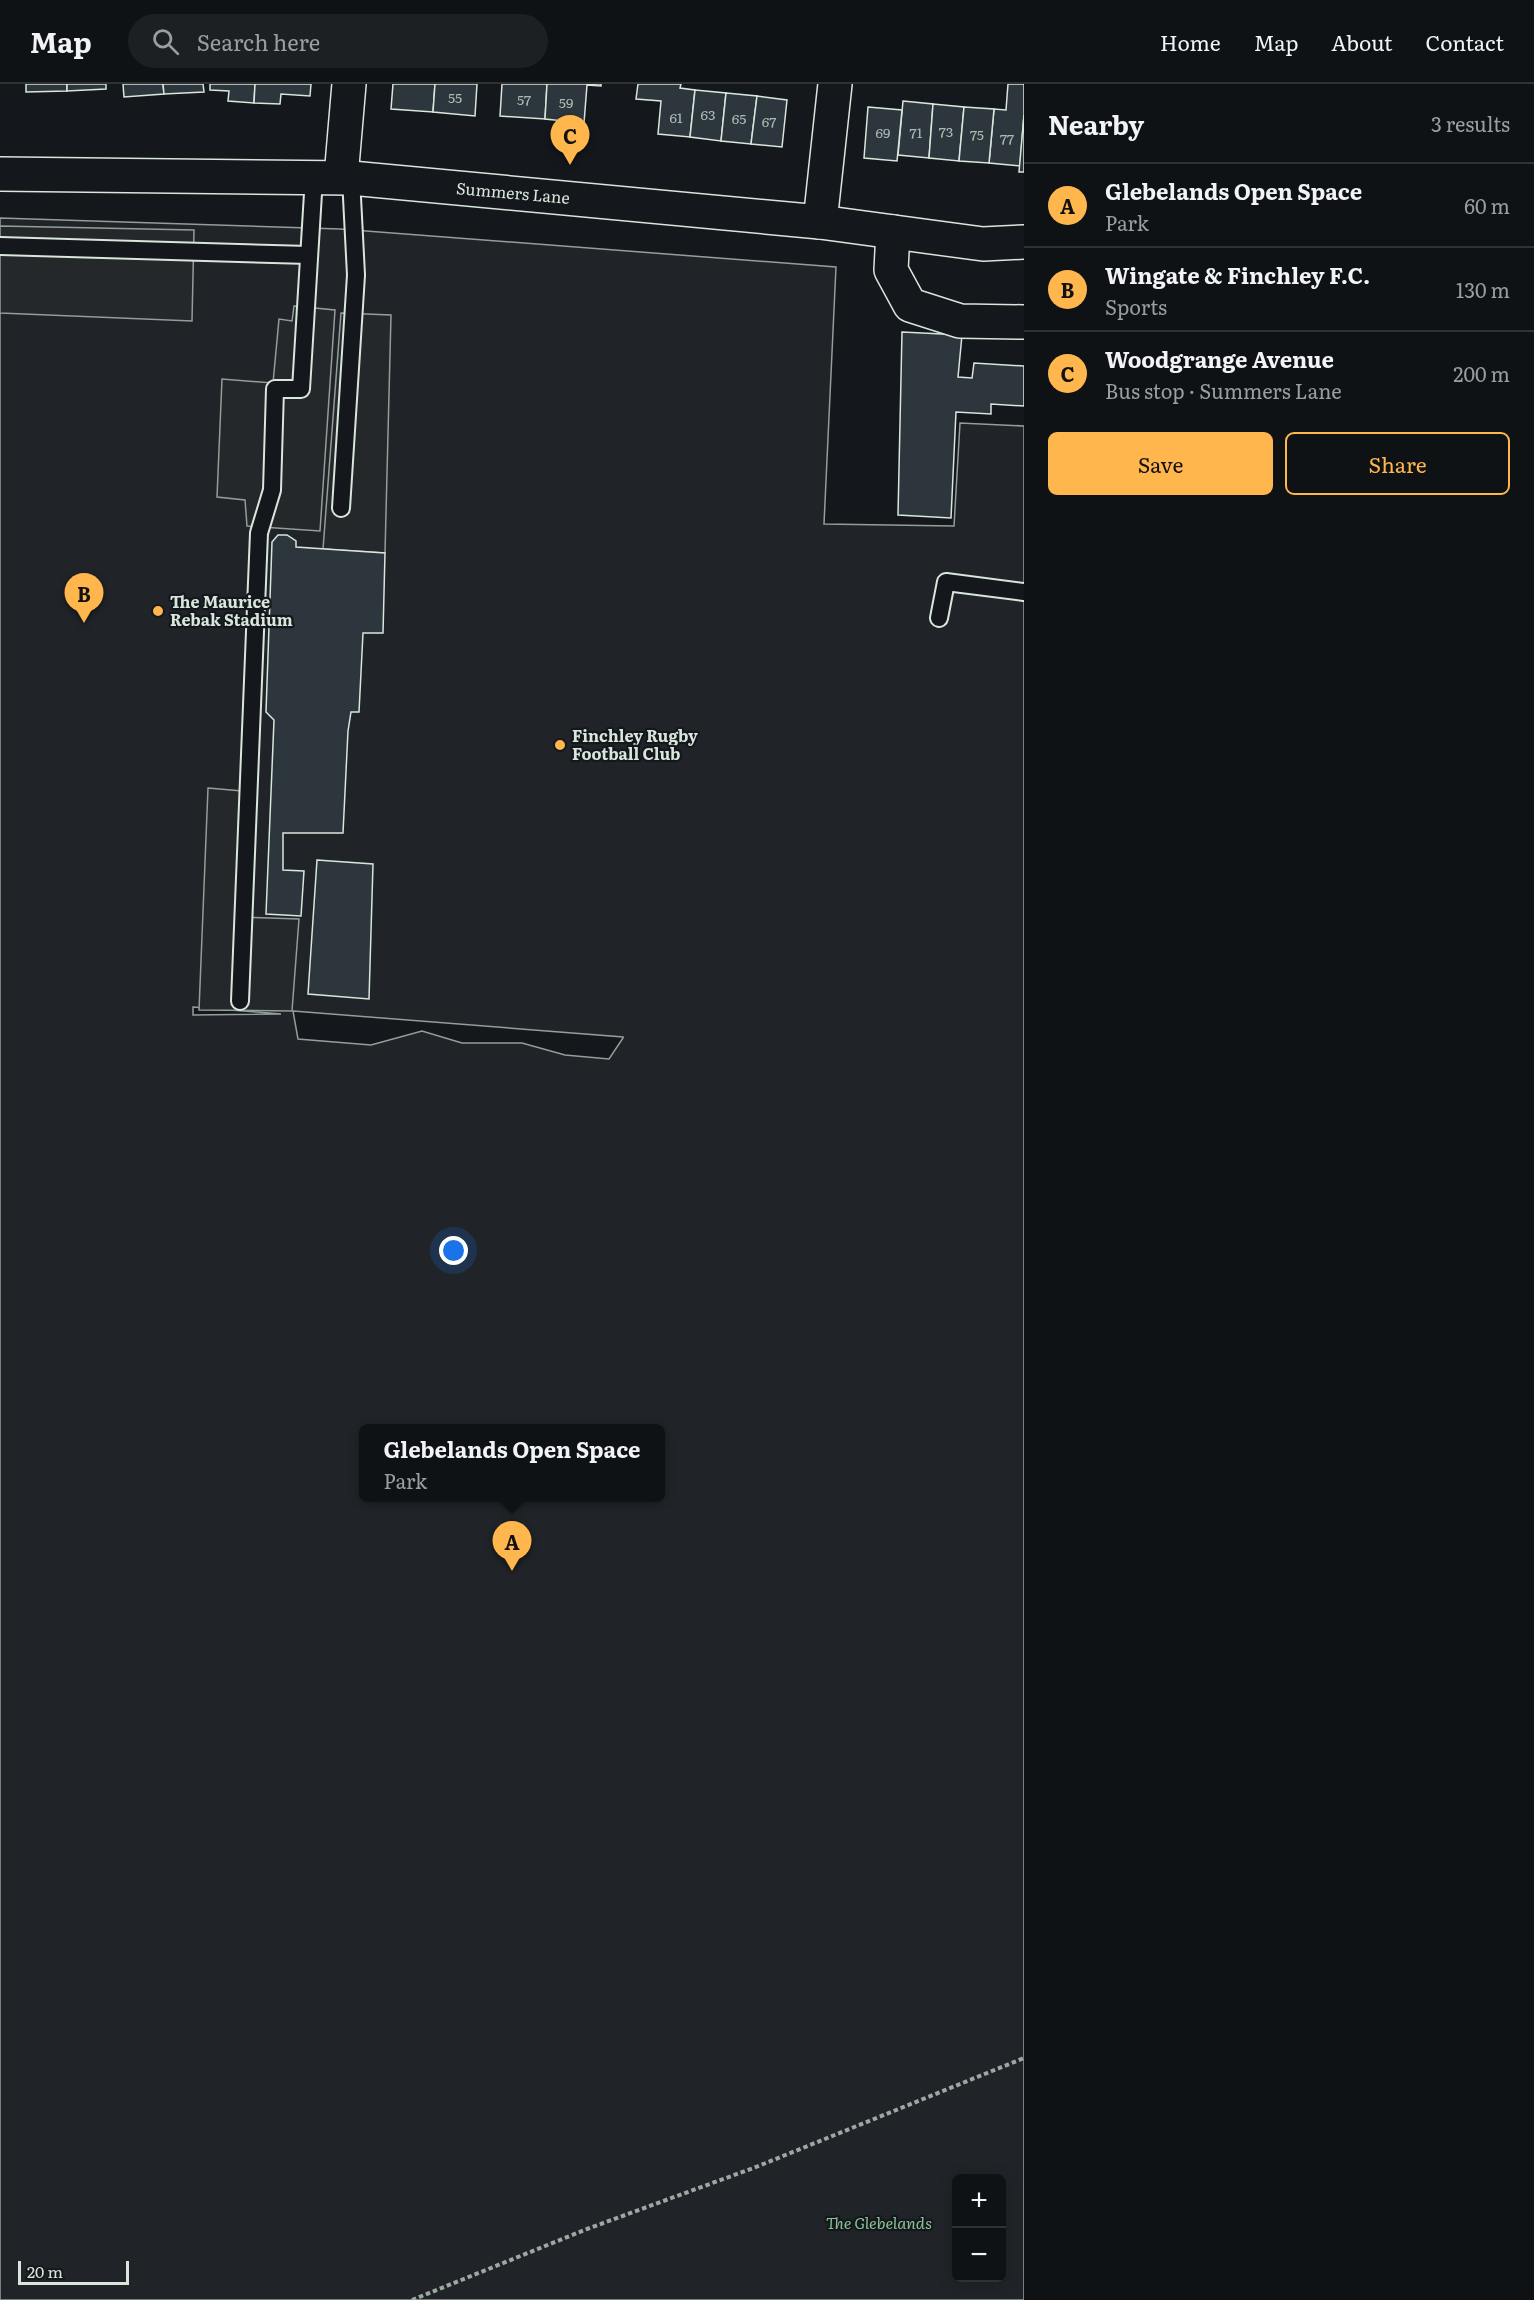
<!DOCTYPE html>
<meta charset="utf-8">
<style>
body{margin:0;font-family:Literata,serif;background:#1d2022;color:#f1f3f6}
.controls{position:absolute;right:18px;bottom:18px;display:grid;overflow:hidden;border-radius:9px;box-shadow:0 3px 15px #0003}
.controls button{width:54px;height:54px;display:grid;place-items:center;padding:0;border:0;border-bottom:2px solid #2f3234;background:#0f1215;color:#f1f3f6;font:30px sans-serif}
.scale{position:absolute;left:18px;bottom:15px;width:111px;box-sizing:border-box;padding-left:6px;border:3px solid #d8e6dc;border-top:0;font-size:16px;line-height:21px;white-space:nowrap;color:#d8e6dc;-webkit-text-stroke:4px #14181c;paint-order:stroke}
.you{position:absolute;left:454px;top:1167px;width:21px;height:21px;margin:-15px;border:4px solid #fff;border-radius:50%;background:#1a73e8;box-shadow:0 0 0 9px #1a73e833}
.badge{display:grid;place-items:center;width:39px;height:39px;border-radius:50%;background:#ffb74d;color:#111;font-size:20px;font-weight:700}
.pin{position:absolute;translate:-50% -50px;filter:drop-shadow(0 2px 3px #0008)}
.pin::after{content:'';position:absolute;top:32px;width:21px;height:18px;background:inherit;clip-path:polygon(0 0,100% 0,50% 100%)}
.popup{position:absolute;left:359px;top:1340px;width:306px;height:78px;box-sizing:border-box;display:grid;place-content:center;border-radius:9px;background:#0f1215;filter:drop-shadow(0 2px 4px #0005);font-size:20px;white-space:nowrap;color:#9b9ea0}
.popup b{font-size:22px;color:#f1f3f6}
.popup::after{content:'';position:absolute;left:50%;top:100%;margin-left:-12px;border:12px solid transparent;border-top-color:#0f1215}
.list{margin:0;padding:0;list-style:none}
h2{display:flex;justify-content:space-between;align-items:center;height:78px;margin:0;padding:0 24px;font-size:26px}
h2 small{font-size:20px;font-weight:400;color:#9b9ea0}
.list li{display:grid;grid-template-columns:39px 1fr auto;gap:18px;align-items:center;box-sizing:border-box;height:84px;padding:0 24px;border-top:2px solid #2f3234}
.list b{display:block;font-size:22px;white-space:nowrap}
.list p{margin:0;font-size:20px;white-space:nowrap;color:#9b9ea0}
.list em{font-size:20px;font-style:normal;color:#9b9ea0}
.actions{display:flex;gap:12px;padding:18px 24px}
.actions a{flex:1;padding:14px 0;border:2px solid #ffb74d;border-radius:9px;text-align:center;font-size:21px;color:#ffb74d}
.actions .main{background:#ffb74d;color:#111}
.icon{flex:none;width:33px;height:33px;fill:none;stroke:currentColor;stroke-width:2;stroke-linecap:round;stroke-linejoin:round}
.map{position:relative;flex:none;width:1024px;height:2216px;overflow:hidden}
header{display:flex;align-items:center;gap:36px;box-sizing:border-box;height:84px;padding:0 30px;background:#0f1215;border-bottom:2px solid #2f3234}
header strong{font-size:28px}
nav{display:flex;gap:33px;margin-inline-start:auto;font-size:21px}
.search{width:420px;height:54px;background:#1d2022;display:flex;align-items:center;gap:15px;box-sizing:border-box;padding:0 21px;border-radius:33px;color:#9b9ea0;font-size:22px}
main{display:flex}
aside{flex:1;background:#0f1215}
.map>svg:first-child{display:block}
</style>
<header>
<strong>Map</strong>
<div class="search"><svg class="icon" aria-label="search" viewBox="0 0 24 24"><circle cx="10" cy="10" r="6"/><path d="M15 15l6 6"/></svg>Search here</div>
<nav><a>Home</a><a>Map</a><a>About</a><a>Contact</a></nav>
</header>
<main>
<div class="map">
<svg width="1024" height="2216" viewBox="0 0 1024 2216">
<rect width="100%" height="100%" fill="#14181c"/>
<path fill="#202428" stroke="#939e99" stroke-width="1.5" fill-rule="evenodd" d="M0,134L340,145L836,183L824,440L954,442L960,339L1024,342V2216H0ZM193,923L281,930L193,931ZM293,927L623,953V954L609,975L565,971L522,959H462L422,947L371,961L298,955ZM364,1344H660V1414H364ZM956,2094H1002V2194H956Z"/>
<g fill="#24282b" stroke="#939e99" stroke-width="1.5">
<polygon points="0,142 194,146 192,237 0,229"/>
<polygon points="294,222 335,226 320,447 247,442 245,416 217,413 222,295 273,299 279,235 292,237"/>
<polygon points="341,229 391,231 385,469 323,465"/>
<polygon points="208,704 242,707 237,833 299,835 292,927 199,926"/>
</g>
<g fill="#2c363c" stroke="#d8e6dc" stroke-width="1.5">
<polygon points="26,0 67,0 67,7 26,8"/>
<polygon points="67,0 106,0 106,5 67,7"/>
<polygon points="123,0 163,0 164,10 124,13"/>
<polygon points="163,0 203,0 204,8 164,10"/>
<polygon points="210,0 255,0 254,19 228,17 229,7 210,6"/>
<polygon points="255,0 311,0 310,12 281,10 280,20 254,19"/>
<polygon points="393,0 435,0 433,28 391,25"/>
<polygon points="435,0 477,0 475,32 433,28"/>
<polygon points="502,0 547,0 545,35 500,32"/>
<polygon points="547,0 601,0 601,2 587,1 584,39 545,35"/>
<polygon points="638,0 681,0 680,4 695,6 690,53 658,50 661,17 636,15"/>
<polygon points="1008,0 1024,0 1024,31 1020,82 989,79 994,25 1006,26"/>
<polygon points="695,6 726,9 721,57 690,53"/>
<polygon points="726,9 757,12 751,60 721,57"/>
<polygon points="757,12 787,16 782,63 751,60"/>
<polygon points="903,17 933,20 929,74 898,71"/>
<polygon points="933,20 964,23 959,77 929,74"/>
<polygon points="868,23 902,26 897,77 864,74"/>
<polygon points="964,23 994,25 989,79 959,77"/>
<polygon points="1024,31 1024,88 1019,88"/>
<polygon points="902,248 962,251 958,293 972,294 974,279 1024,282 1024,322 991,320 991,330 956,328 951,434 898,431"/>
<polygon points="278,451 287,451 296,457 296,463 385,469 383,549 363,549 359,628 351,628 348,647 343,749 283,749 283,786 304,787 301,832 266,830 274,636 266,628 272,458"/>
<polygon points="317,776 373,780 369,915 308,910"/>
</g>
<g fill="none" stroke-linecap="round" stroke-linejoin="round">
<defs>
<g id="lane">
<polyline points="0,162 309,171"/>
<polyline points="341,424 356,191 351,94"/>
<polyline points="939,534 946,498 1024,508"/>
<polyline points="240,917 259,449 272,406 275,305 301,305 314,93"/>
</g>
<g id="street">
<polyline points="341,93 349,0"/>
<polyline points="820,138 835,0"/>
<polyline points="893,148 891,186 910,221 960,237 1024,238"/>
</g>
<polyline id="secondary" points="0,90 351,94 820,138 983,160 1024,158"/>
</defs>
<use href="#lane" stroke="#d8e6dc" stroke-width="20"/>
<use href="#street" stroke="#d8e6dc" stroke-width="36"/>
<use href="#secondary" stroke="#d8e6dc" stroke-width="36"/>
<polyline stroke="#9da8a2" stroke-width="4" stroke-dasharray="4.5 3" stroke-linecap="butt" points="412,2216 587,2145 756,2083 1024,1974"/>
<use href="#lane" stroke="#14181c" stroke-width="16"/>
<use href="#street" stroke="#14181c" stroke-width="33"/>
<use href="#secondary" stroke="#14181c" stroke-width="33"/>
</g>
<g fill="#ffb74d" stroke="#14181c" stroke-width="2">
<circle cx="158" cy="527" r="6"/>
<circle cx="560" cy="661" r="6"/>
</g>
<g text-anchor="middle" stroke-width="4.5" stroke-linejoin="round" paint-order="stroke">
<g font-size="14" fill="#adbab4">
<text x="455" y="19">55</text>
<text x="524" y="21">57</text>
<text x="566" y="24">59</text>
<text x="708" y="36">63</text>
<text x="676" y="39">61</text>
<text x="739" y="40">65</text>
<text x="769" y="43">67</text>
<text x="946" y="53">73</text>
<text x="883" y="54">69</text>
<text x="916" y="54">71</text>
<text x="977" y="56">75</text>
<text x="1007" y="60">77</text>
</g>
<g font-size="16" fill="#d8e6dc" stroke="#14181c">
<text transform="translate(513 109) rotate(5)" y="6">Summers Lane</text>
</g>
<g font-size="16" font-weight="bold" fill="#d8e6dc" stroke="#14181c" text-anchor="start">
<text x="170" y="524">The Maurice<tspan x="170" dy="18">Rebak Stadium</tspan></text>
<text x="572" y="658">Finchley Rugby<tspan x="572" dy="18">Football Club</tspan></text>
</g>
<g font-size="16" font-style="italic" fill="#8ac095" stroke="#14181c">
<text x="879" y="2145">The Glebelands</text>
</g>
</g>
</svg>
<div class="controls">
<button>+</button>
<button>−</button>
</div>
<div class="scale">20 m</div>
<div class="you"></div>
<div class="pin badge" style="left:512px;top:1487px">A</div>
<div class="popup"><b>Glebelands Open Space</b>Park</div>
<div class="pin badge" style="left:84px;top:539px">B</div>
<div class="pin badge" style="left:570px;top:81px">C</div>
</div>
<aside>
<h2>Nearby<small>3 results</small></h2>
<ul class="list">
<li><span class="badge">A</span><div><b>Glebelands Open Space</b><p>Park</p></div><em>60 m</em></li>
<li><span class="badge">B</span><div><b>Wingate &amp; Finchley F.C.</b><p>Sports</p></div><em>130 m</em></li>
<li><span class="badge">C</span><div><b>Woodgrange Avenue</b><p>Bus stop · Summers Lane</p></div><em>200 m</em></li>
</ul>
<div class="actions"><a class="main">Save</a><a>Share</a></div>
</aside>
</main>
